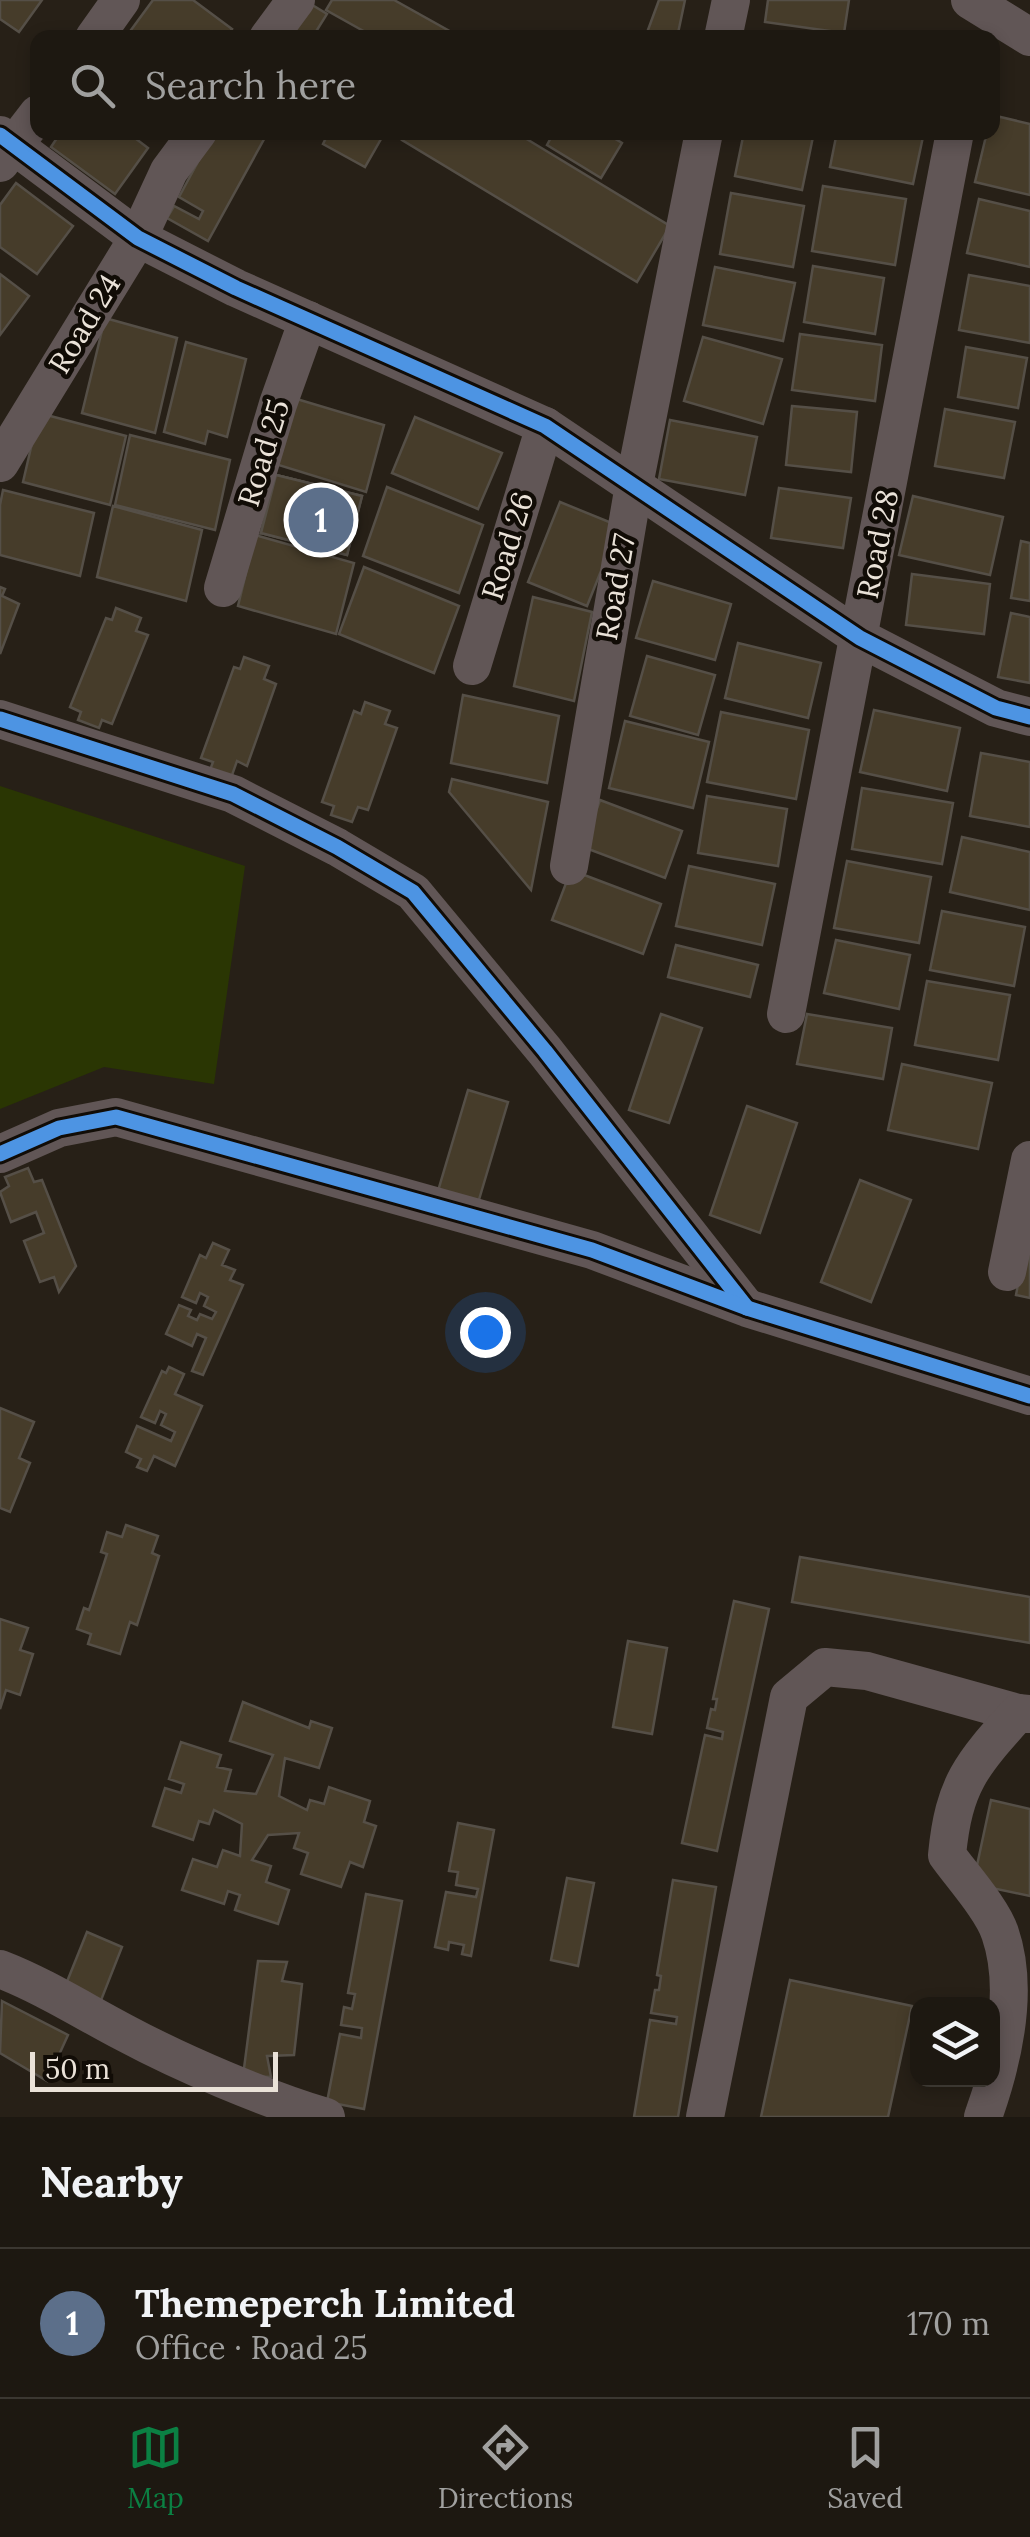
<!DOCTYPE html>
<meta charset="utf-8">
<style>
body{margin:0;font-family:Lora,serif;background:#2a251f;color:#f1f3f6}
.controls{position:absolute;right:30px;bottom:30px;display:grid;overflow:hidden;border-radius:20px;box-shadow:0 5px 15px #0003}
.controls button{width:90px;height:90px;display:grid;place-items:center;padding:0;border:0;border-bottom:2px solid #3b3731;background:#1d1811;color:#f1f3f6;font:50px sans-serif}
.scale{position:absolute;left:30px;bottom:25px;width:248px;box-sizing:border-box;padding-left:10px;border:5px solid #eae2d8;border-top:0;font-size:28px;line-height:35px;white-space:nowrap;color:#eae2d8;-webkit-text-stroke:8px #110c06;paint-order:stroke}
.you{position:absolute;left:485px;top:1332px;width:35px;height:35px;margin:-25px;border:8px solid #fff;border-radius:50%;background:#1a73e8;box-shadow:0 0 0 15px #1a73e833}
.badge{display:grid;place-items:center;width:65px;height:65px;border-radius:50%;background:#0b8043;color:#fff;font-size:32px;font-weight:700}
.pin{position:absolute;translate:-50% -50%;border:5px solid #fff;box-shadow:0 2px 10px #0006}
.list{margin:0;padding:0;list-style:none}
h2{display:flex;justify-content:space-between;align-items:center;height:130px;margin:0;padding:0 40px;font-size:42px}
h2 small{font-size:32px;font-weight:400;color:#a0a09f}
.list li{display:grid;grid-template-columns:65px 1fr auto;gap:30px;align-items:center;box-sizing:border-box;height:150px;padding:0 40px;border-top:2px solid #3b3731}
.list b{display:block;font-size:38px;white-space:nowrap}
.list p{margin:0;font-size:32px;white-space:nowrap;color:#a0a09f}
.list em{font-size:32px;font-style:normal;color:#a0a09f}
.icon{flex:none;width:55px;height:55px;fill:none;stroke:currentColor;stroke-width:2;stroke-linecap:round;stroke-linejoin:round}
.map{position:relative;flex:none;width:1030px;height:2117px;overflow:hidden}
.search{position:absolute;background:#1d1811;box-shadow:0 5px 15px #0003;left:30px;right:30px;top:30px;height:110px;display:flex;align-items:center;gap:25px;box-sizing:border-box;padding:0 35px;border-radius:20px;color:#a0a09f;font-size:38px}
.sheet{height:280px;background:#1d1811}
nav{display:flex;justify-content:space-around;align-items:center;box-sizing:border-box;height:140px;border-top:2px solid #3b3731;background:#1d1811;font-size:28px;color:#a0a09f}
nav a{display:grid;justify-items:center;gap:5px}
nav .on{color:#0b8043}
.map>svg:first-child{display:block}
</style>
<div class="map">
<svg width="1030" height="2117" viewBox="0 0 1030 2117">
<rect width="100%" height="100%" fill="#272017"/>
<polygon fill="#2a3603" points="0,786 245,866 214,1084 104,1067 0,1109"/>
<g fill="#463c2a" stroke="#554f47" stroke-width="2.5">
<polygon points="0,0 42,0 19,32 0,19"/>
<polygon points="153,0 193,0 232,29 225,38 141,38 131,30"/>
<polygon points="304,0 327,14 312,38 272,38"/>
<polygon points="332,0 394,0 462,38 376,38 326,10"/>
<polygon points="659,0 685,0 677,38 645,38"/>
<polygon points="768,0 849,0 844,33 765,22"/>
<polygon points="992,115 1030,124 1030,195 975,182 987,132 992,132"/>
<polygon points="61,132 127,132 148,148 115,194 51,147"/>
<polygon points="214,132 268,132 208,241 167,218 174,206 199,219 203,211 179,197"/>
<polygon points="329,132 385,132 365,167 323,144"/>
<polygon points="407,132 515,132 670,226 637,282 402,140"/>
<polygon points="554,132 604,132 622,143 601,178 547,145"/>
<polygon points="744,132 814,132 802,190 735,176"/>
<polygon points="837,132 924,132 913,184 830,167"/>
<polygon points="16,183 73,226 37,274 0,247 0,205"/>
<polygon points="823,186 906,199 895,265 812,251"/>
<polygon points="731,193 804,206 793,267 720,254"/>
<polygon points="979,199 1030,211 1030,267 967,253"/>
<polygon points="813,266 884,278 875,334 804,322"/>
<polygon points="715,267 795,283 783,341 703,325"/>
<polygon points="0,274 29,296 0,335"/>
<polygon points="969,275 1030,286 1030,343 959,330"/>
<polygon points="105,318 177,338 155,433 82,413"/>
<polygon points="800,334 882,345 875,401 792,390"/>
<polygon points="703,337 782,359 763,424 684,401"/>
<polygon points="186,342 246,359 227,437 208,431 205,444 164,432"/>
<polygon points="966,347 1027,358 1018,408 958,397"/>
<polygon points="290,397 384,425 366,492 272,463"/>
<polygon points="792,406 857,412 851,472 786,465"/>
<polygon points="945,409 1015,422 1004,478 935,466"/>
<polygon points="39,413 126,436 110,505 23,482"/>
<polygon points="415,417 502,453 478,509 392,473"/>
<polygon points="670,420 757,437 745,495 659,479"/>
<polygon points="130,435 230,460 215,530 115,505"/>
<polygon points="276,475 362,496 347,555 261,533"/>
<polygon points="276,475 348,493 261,533"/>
<polygon points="276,475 362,496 347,555 261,533"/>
<polygon points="387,487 483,525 459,593 363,556"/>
<polygon points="779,488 851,498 843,548 771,538"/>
<polygon points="3,490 94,513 80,576 0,555 0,505"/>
<polygon points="913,496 1003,517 990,575 899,555"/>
<polygon points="560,502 619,526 587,606 528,582"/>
<polygon points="113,506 202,530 186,601 97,577"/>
<polygon points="255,535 354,563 336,634 238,606"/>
<polygon points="1021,541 1030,543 1030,601 1011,598"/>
<polygon points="364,567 459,606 434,673 339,634"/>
<polygon points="912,574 990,584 984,634 906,625"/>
<polygon points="653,581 731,604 715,660 636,638"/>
<polygon points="0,587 5,589 2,596 19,604 0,654"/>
<polygon points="533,597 592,612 574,701 514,686"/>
<polygon points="116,608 141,618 136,631 148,635 112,724 102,720 99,728 78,720 81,712 70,707 106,618 112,620"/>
<polygon points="1011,613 1030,617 1030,683 998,677"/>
<polygon points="738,643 821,663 808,718 725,698"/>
<polygon points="647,656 715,675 698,735 630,716"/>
<polygon points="244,657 269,666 264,679 276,684 247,766 237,761 231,778 210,770 213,762 201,758 234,667 240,669"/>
<polygon points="463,695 559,716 547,783 451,763"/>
<polygon points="365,702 390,711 385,724 397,728 368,810 358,807 352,822 331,815 334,806 322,802 354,711 361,714"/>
<polygon points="874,710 960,728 947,791 860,772"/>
<polygon points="721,712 809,730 796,799 707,782"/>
<polygon points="625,721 709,742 693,808 609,788"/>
<polygon points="981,753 1030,762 1030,827 970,816"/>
<polygon points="452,779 548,802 531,890 449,792"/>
<polygon points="862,788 953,803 942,864 852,849"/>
<polygon points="707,796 787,809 778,866 698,853"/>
<polygon points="600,800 682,831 665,878 583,847"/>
<polygon points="962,837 1030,852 1030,910 950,892"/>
<polygon points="847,861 931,877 919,943 834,928"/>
<polygon points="689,866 775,884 762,945 676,926"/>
<polygon points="571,870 661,904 643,954 552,920"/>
<polygon points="942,911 1025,927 1014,986 930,970"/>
<polygon points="836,940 910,955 899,1009 824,993"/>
<polygon points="676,945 758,965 750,997 668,977"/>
<polygon points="927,981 1010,995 998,1060 915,1045"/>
<polygon points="661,1014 702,1028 669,1123 629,1110"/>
<polygon points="807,1014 892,1028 883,1079 797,1064"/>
<polygon points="902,1064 992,1083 978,1149 888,1130"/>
<polygon points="468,1090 508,1102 478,1203 438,1191"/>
<polygon points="747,1106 797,1123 760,1233 710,1215"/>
<polygon points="28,1168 34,1182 42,1180 76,1266 59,1292 54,1277 40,1282 24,1241 44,1233 36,1212 11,1222 0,1192 9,1186 5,1177"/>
<polygon points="860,1180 911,1200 871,1302 821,1282"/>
<polygon points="1029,1225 1030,1226 1030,1298 1016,1295"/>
<polygon points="213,1243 229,1250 222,1265 235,1270 230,1280 243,1285 203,1375 192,1371 206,1338 197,1334 192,1346 166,1334 179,1305 191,1310 188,1316 197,1320 200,1314 212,1319 216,1312 204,1306 208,1297 200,1293 196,1303 182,1297 200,1255 206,1258"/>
<polygon points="169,1367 184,1374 175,1394 202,1406 175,1466 154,1456 147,1471 137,1467 141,1459 126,1452 137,1426 171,1441 175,1432 161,1425 166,1414 160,1411 155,1423 141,1417 162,1371 166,1373"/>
<polygon points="0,1408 34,1422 19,1458 30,1463 10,1512 0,1508"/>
<polygon points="126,1525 158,1536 152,1553 159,1556 137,1625 130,1622 120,1654 88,1644 91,1634 77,1629 84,1608 89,1610 107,1554 101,1552 107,1532 122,1537"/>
<polygon points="800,1557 1030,1597 1030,1643 792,1602"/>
<polygon points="734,1601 769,1609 717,1851 682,1843 705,1735 722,1739 723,1732 707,1728 711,1709 715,1710 717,1699 713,1699"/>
<polygon points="0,1619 28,1628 20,1650 33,1654 20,1695 6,1690 0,1709"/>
<polygon points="628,1641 667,1648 652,1734 613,1727"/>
<polygon points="243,1702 309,1728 311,1721 332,1728 319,1768 285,1758 279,1796 307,1810 310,1800 324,1804 329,1787 370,1801 364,1822 376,1826 363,1867 350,1862 341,1887 301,1874 308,1853 294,1848 299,1833 268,1835 252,1860 271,1866 266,1882 289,1890 278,1924 235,1910 240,1895 228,1891 224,1904 182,1890 193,1859 217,1867 223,1850 240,1856 242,1824 214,1810 209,1824 199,1821 193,1840 153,1826 165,1788 181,1793 184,1784 169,1779 181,1742 221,1755 217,1767 231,1770 225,1791 256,1794 273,1755 230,1741"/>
<polygon points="991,1800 1030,1809 1030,1896 973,1884"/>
<polygon points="458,1823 494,1830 471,1956 462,1954 464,1945 449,1942 448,1950 435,1947 446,1892 476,1897 478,1889 456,1885 458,1872 449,1871"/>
<polygon points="567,1878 594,1883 578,1966 551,1960"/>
<polygon points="673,1880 716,1887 678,2117 634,2117 650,2020 676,2024 677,2017 651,2013 655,1990 659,1990 661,1976 657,1975"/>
<polygon points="366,1894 402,1901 364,2109 327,2102 340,2034 361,2038 362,2028 341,2025 344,2007 352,2009 355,1994 348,1993"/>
<polygon points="87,1932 122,1947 96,2013 60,1999"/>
<polygon points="258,1961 287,1962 282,1981 302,1984 294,2055 267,2056 271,2077 243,2076"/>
<polygon points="790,1980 912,2006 888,2117 761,2117"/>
<polygon points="2,2001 68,2035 47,2081 0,2053"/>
</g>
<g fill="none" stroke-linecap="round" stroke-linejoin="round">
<g stroke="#615656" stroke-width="38">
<polyline points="970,0 1030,37"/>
<polyline points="94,38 121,0"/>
<polyline points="268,38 296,0"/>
<polyline points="723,38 731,0"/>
<polyline points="0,135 138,238 236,288 545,426 860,638 996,708 1030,717"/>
<polyline points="0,163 38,114"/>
<polyline points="0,463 138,238 169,171 198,132"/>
<polyline points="223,588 278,404 308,320"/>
<polyline points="472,666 545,426"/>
<polyline points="0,719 233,794 337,847 413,892 545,1051 745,1306"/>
<polyline points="569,866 634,485 704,132"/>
<polyline points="786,1014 955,132"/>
<polyline points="0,1154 59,1128 116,1117 592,1250 747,1308 1030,1396"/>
<polyline points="1007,1272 1030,1160"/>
<path d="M0,1969C44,1986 83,2011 125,2033C183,2064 263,2098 326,2117"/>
<polyline points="705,2117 789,1697 825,1667 867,1671 1018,1713"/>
<path d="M983,2117C1003,2061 1020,1991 1000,1933C992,1909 962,1876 947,1855C954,1784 971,1765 1018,1713L1030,1714"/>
</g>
<defs>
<g id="cycleway">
<polyline points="0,135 138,238 236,288 545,426 860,638 996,708 1030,717"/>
<polyline points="0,719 233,794 337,847 413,892 545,1051 747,1308"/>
<polyline points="0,1154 59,1128 116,1117 592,1250 747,1308 1030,1396"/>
</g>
</defs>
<use href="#cycleway" stroke="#110c06" stroke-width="21"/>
<use href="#cycleway" stroke="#4d94e3" stroke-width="15"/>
</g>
<g text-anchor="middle" stroke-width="9" stroke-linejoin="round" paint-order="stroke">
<g font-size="30" fill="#eae2d8" stroke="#110c06">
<text transform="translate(85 324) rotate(-59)" y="10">Road 24</text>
<text transform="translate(264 453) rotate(-73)" y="10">Road 25</text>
<text transform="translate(878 544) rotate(-79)" y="10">Road 28</text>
<text transform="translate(508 546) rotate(-73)" y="10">Road 26</text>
<text transform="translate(616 587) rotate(-80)" y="10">Road 27</text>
</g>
</g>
</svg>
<div class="controls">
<button><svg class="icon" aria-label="layers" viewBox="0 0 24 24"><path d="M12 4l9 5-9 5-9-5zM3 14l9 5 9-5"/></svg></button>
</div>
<div class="scale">50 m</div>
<div class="you"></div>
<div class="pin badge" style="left:321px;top:520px;background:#5c6f8a">1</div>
<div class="search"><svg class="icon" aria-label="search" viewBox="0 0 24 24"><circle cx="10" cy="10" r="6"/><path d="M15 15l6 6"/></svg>Search here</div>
</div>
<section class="sheet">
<h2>Nearby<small></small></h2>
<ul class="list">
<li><span class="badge" style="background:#5c6f8a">1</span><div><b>Themeperch Limited</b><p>Office · Road 25</p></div><em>170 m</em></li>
</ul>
</section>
<nav>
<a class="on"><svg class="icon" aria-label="map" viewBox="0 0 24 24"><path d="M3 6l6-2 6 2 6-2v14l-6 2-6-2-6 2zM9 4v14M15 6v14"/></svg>Map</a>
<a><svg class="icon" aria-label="directions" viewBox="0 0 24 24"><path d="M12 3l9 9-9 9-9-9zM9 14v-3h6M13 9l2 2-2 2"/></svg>Directions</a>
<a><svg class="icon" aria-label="saved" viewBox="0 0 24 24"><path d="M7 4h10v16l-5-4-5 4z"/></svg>Saved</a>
</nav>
